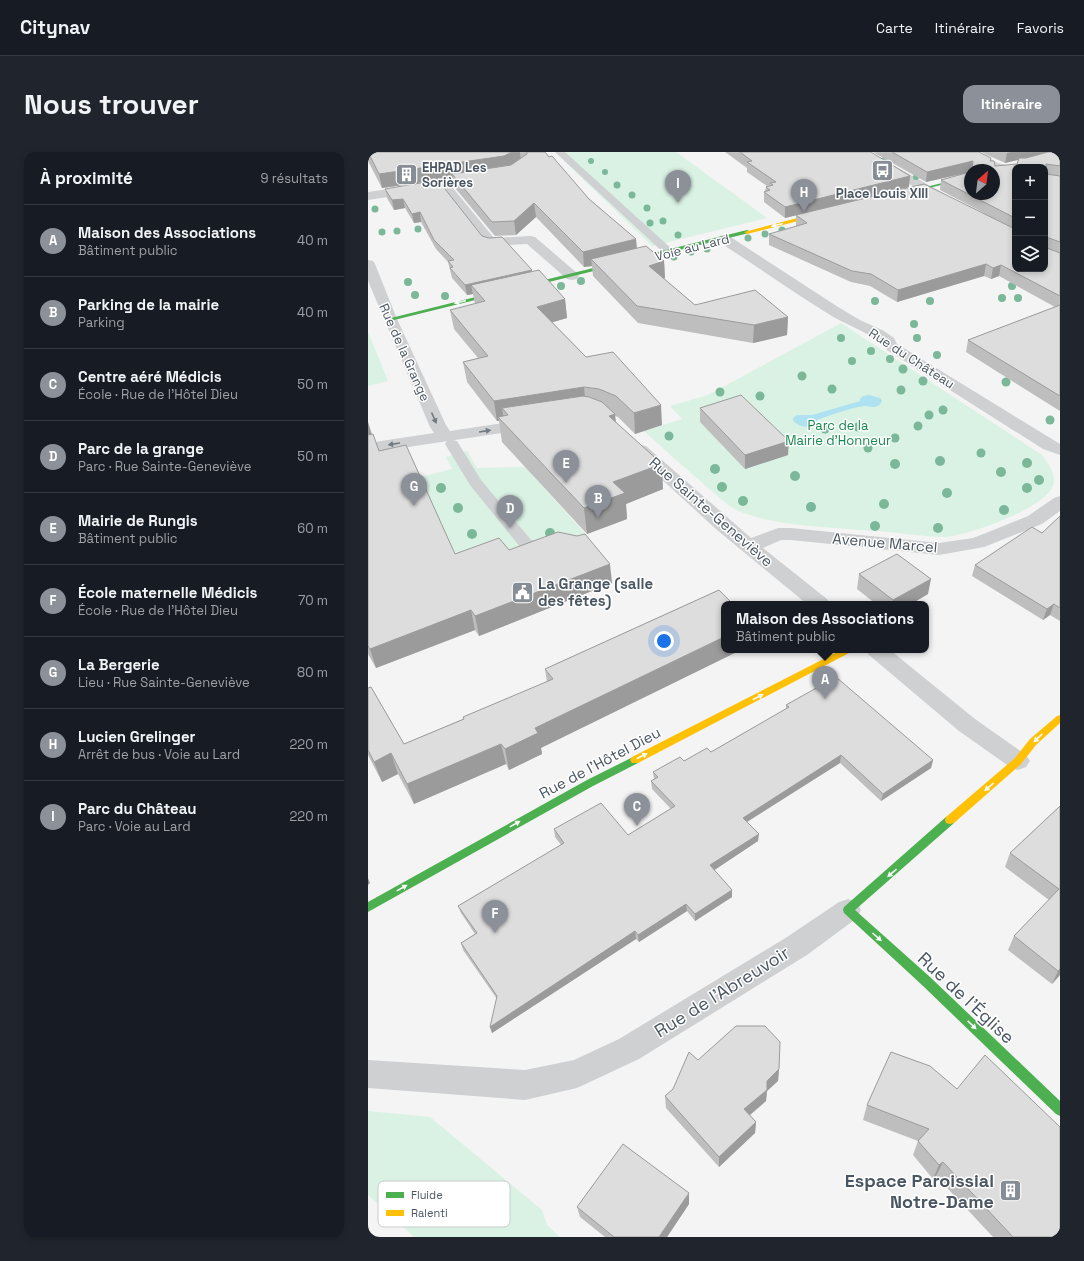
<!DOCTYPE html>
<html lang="fr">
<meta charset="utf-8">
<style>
body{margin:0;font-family:"Space Grotesk",sans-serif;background:#20242c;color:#f1f3f6}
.controls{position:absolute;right:12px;top:12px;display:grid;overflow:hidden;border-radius:8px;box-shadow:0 2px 6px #0003}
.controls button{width:36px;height:36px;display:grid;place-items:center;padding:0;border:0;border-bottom:1px solid #363941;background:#171b24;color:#f1f3f6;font:20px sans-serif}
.compass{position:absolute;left:596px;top:12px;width:36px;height:36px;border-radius:50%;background:#171b24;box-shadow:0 2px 6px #0003;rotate:28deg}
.you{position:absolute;left:296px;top:489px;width:14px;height:14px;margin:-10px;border:3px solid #fff;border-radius:50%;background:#1a73e8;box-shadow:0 0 0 6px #1a73e833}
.badge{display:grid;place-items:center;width:26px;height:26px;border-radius:50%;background:#8c9099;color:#fff;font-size:13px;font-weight:700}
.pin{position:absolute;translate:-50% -33px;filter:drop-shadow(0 1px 2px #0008)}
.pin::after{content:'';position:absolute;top:21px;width:14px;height:12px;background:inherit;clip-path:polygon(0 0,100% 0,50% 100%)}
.popup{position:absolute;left:353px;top:449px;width:208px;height:52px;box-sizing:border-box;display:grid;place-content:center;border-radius:8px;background:#171b24;filter:drop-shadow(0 1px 3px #0005);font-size:13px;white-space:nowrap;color:#9ea1a6}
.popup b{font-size:15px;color:#f1f3f6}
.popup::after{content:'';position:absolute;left:50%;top:100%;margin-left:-8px;border:8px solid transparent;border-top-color:#171b24}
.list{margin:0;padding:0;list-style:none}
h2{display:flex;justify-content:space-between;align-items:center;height:52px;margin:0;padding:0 16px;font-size:17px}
h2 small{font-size:13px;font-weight:400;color:#9ea1a6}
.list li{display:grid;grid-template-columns:26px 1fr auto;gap:12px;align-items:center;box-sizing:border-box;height:72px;padding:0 16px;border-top:1px solid #363941}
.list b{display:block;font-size:15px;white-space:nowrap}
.list p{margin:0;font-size:13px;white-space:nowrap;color:#9ea1a6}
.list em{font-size:13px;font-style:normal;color:#9ea1a6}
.icon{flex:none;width:22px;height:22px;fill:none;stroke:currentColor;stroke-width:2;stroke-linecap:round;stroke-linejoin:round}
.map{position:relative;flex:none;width:692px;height:1085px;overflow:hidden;border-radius:12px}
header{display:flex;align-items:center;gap:24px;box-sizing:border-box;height:56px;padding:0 20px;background:#171b24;border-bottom:1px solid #363941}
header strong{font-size:19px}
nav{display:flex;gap:22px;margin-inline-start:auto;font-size:14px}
.intro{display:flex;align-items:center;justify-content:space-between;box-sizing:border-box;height:96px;padding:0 24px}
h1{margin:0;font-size:28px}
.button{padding:10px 18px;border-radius:12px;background:#8c9099;color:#fff;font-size:14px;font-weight:700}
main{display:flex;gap:24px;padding:0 24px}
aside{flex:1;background:#171b24;border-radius:12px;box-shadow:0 2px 6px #0003}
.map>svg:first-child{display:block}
</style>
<header>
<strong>Citynav</strong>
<nav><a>Carte</a><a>Itinéraire</a><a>Favoris</a></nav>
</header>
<div class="intro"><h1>Nous trouver</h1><a class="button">Itinéraire</a></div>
<main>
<aside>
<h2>À proximité<small>9 résultats</small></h2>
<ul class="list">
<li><span class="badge">A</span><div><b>Maison des Associations</b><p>Bâtiment public</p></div><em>40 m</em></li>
<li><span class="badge">B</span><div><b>Parking de la mairie</b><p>Parking</p></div><em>40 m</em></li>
<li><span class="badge">C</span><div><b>Centre aéré Médicis</b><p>École · Rue de l'Hôtel Dieu</p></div><em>50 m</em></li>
<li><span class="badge">D</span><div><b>Parc de la grange</b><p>Parc · Rue Sainte-Geneviève</p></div><em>50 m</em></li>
<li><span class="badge">E</span><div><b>Mairie de Rungis</b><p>Bâtiment public</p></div><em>60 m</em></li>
<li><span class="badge">F</span><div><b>École maternelle Médicis</b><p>École · Rue de l'Hôtel Dieu</p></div><em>70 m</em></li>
<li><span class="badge">G</span><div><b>La Bergerie</b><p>Lieu · Rue Sainte-Geneviève</p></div><em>80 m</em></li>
<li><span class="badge">H</span><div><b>Lucien Grelinger</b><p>Arrêt de bus · Voie au Lard</p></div><em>220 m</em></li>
<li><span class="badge">I</span><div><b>Parc du Château</b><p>Parc · Voie au Lard</p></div><em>220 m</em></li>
</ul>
</aside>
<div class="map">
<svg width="692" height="1085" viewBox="0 0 692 1085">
<rect width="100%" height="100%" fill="#f4f4f4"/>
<g fill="#d9f2e3">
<polygon points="187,0 308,0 399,66 284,94"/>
<path d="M473,171L674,303C679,310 687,320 686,330C684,355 598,384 577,385C555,385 529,380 507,379C465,375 412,375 373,360C360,355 350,344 339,335C318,317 297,298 276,279L314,267L302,254L340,243Z"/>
<polygon points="0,180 20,229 0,234"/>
<polygon points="99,299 109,316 157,315 221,386 83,442 49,326 84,317 78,305"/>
<polygon points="0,959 62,965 174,1058 179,1073 192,1085 46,1085 0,1043"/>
</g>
<path fill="#aee2f0" d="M501,243L512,246L514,249C510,257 504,255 498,254C487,254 460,264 449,268L448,271C441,277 431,275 425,269V266L429,263H444L492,249V247L495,244Z"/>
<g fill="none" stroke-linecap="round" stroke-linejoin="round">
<g fill="#ced0d2" fill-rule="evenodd">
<polygon points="187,0 197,0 305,98 306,100 305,102 297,102"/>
<polygon points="84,288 89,289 113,328 163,388 188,390 190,393 188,396 182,398 153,396 102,333 77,292 79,289"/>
</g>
<g fill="#ced0d2" fill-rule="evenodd">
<polygon points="488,0 502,0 580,44 582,47 580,50 572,50 490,2"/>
<polygon points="594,0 609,0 630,11 647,15 647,23 622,15 596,2"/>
<polygon points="76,29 80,30 126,86 162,84 167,85 209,121 211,124 209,127 204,128 199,127 159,92 122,94 117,93 70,33 72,30"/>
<polygon points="48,33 52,34 54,37 52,40 0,48 0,40"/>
<path d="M356,83L361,84L470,155L492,168L516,179L526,186L529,192L692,292V303L675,297L519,198C507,182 480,174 462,163C424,139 388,114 351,90L349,87L351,84Z"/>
<polygon points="0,108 5,109 7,112 29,167 78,273 82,279 161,267 167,268 169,272 167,276 0,301 0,291 66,281 62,275 0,129"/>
<polygon points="272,293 278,294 383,386 410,376 423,376 571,391 605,386 633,375 660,364 686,346 692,344 692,359 674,372 616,395 571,403 423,388 413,388 395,396 459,447 462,452 439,452 349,378 266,302 263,298 266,294"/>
<polygon points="497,498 522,498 607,567 658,603 662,609 658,615 650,618 642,615 591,579 501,503"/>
<polygon points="480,747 489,750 493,758 489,766 439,803 271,907 209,936 157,948 0,936 0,908 157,918 206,908 251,887 419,785 471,750"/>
</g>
<g fill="#4caf50" fill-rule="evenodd">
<polygon points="602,24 602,26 532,43 530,42"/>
<polygon points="379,78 381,79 381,81 22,169 19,167"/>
<polygon points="267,604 270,605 272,608 270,611 225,634 0,760 0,750 219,628"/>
<polygon points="582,664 586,665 587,668 586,671 487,758 562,825 692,949 692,964 688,962 554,833 476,761 475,758 476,755 578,665"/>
</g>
<g fill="#ffc107" fill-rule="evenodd">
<polygon points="456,59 459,61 458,62 379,82 376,80"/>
<polygon points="473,498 484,498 483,500 270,611 264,611 262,608 264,605"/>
<polygon points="692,563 692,571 668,593 653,612 586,671 582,672 578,671 577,668 578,665 647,606 662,587 689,564"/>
</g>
</g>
<g fill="#7ab899">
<circle cx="517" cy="7" r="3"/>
<circle cx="223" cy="9" r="3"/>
<circle cx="237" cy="20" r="3"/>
<circle cx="548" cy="25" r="3"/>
<circle cx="249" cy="33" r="3.5"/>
<circle cx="264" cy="43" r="3.5"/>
<circle cx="279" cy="56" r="3.5"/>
<circle cx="7" cy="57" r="3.5"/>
<circle cx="295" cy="69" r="3.5"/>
<circle cx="282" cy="71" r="3.5"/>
<circle cx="50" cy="77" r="3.5"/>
<circle cx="414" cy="78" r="3.5"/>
<circle cx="29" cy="79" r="3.5"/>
<circle cx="14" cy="80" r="3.5"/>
<circle cx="397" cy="82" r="3.5"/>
<circle cx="310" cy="83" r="3.5"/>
<circle cx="380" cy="86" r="3.5"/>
<circle cx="339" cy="97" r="3.5"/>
<circle cx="323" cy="100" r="3.5"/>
<circle cx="306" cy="105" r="3.5"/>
<circle cx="213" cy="129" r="4"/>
<circle cx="40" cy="130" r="4"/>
<circle cx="193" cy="134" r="4"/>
<circle cx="644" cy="134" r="4"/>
<circle cx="47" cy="143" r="4"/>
<circle cx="77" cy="144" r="4"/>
<circle cx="634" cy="146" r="4"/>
<circle cx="650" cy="146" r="4"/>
<circle cx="507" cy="149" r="4"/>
<circle cx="562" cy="149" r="4"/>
<circle cx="546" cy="172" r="4"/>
<circle cx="473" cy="186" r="4"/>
<circle cx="549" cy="186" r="4"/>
<circle cx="503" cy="199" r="4"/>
<circle cx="569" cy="203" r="4"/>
<circle cx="522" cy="207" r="4"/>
<circle cx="484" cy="209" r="4"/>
<circle cx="535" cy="217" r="4.5"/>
<circle cx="434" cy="224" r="4.5"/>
<circle cx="555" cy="229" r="4.5"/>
<circle cx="638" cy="230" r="4.5"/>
<circle cx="464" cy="237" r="4.5"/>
<circle cx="533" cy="238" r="4.5"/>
<circle cx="352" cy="240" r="4.5"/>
<circle cx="392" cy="244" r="4.5"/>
<circle cx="575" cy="258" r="4.5"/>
<circle cx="561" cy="263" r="4.5"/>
<circle cx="682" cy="268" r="4.5"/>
<circle cx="550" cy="274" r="4.5"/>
<circle cx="490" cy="275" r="4.5"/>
<circle cx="457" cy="277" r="4.5"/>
<circle cx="301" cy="284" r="4.5"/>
<circle cx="527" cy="286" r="4.5"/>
<circle cx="500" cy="296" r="4.5"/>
<circle cx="613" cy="301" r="4.5"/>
<circle cx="572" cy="309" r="5"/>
<circle cx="659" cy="311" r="5"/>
<circle cx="527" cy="312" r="5"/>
<circle cx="347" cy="317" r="5"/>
<circle cx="633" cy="320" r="5"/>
<circle cx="427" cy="324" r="5"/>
<circle cx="671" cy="328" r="5"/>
<circle cx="354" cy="335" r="5"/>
<circle cx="73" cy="336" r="5"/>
<circle cx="659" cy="336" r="5"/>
<circle cx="579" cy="341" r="5"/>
<circle cx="375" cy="349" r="5"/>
<circle cx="516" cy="352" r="5"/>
<circle cx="443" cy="355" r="5"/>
<circle cx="90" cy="356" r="5"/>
<circle cx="636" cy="358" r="5"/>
<circle cx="507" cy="374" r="5"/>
<circle cx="570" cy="376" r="5"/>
<circle cx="182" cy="381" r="5"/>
<circle cx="104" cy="382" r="5"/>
</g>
<g fill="#bebebf" fill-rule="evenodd">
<polygon points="0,0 177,0 221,47 268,87 269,96 296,109 297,126 296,127 327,153 420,165 419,183 385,191 270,171 225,124 224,114 216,115 168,65 148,83 127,84 87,36 85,26 14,36 0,9"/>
<polygon points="357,0 503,0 541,35 417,66 396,50 396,40 397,39 398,35 399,34 379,20 379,16"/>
<path d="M505,0H611L623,6L622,9L627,14L649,12L650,8L637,11L613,0H692V259L598,200L600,188L687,155L631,124L623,127L616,124L529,150L502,134L483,130L401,93V82L428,75V63L616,61L572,38L573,28L626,18H602V20L558,30ZM647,15L677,117H647Z"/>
<polygon points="17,37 114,84 164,118 164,120 197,147 199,166 184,170 218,205 294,273 267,282 250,265 247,264 248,270 295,337 258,352 259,367 219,382 134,290 131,269 129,269 99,230 95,210 110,206 86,177 82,158 107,152 105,142 99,143 84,126 80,110 68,97 53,70 46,71 37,56 26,58 19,46"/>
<polygon points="332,256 420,303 377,317 332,270"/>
<polygon points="0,270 4,282 11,299 87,402 141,398 244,431 111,484 107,478 8,516 0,502"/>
<polygon points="692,364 692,469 682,463 675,468 604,424 607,413 674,381"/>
<polygon points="491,422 560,442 543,452 508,452 489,437"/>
<polygon points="351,438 173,596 174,602 141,618 138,612 46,652 30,622 14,630 0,603 0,536 36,592 95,567 95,565 179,530 177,517"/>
<polygon points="418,553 565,608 563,616 513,649 472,611 379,670 390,689 346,718 364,738 364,745 327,769 319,759 271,790 268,787 124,881 122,875 129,847 95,798 93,791 107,782 93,761 90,754 193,693 187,685 186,677 260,683 303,657 284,637 283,629 286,627 285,620 316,609 343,600 418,557"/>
<polygon points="692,654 692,823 684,832 640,798 646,784 681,748 637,715 642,701"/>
<polygon points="330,908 411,917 410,929 399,939 398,949 382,963 388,970 387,981 351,1015 298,956 297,944 305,937"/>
<polygon points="589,937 692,1085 625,1085 568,1024 565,1027 545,1003 550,989 495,968 499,953"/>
<polygon points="321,1052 299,1085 237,1085 212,1065 209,1055"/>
</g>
<g fill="#9b9b9b">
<polygon points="144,0 152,0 153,11 84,22 85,26 14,36 11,22"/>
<polygon points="643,0 680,0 637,11 639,1"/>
<polygon points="605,9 603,18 602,18 602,20 558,30 559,20"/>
<polygon points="542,24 541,35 417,66 417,55"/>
<polygon points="35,47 37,56 26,58 24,48"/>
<polygon points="166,51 168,65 148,83 146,69"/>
<polygon points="52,60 53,70 46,71 44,62"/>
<polygon points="268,87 269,102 223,107 224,114 216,115 215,100"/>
<polygon points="296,109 297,126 282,131 281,114"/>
<polygon points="618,112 616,124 529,150 530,138"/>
<polygon points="633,113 631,124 623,127 625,116"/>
<polygon points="164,118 165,128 103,133 105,142 99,143 97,133"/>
<polygon points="197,147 199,166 172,174 169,155"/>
<polygon points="420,165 419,183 385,191 386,173"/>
<polygon points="216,235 218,256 140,263 134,256 136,268 130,265 131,269 129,269 126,249"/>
<polygon points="293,253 294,273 267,282 266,261"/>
<polygon points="247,262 249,287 241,264"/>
<polygon points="0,270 5,289 0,290"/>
<polygon points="421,289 420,303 377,317 377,303"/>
<polygon points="294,312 295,337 258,352 259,367 219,382 216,356 245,330"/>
<polygon points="242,412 244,431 111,484 107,464"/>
<polygon points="563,427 560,442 543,452 524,452 525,448"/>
<polygon points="686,452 682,463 675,468 679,457"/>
<polygon points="103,458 107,478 8,516 2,497"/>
<polygon points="356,485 356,498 373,498 173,596 174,602 141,618 137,597 167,576"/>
<polygon points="133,592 138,612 46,652 39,632"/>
<polygon points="23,601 30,622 14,630 6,610"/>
<polygon points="473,603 472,611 374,673 375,666"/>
<polygon points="565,608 563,616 513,649 515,642"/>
<polygon points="391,682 390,689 342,721 342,713"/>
<polygon points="0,726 2,731 0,733"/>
<polygon points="364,738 364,745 327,769 327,762"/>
<polygon points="318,752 319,759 271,790 270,783"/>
<polygon points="267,779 268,787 124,881 122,875"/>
<polygon points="692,817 692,823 684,832 690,819"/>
<polygon points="411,917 410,929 399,939 398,949 376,968 376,957 399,929"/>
<polygon points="388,970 387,981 351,1015 351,1005"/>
<polygon points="575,1010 568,1024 565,1027 571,1013"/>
<polygon points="321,1041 321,1052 299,1085 291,1085"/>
</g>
<g fill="#ddddde" stroke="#9b9b9b">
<polygon points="0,0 144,0 136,4 11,22"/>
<polygon points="159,0 177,0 181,5 184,4 221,47 268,87 215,100 166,51 146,69 124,70 84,22 143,13 159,2"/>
<polygon points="372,0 503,0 542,24 417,55 396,40 402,38 398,35 405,33 402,31 408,30 379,10 384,9"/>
<polygon points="524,0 611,0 623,6 622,9 626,9 627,14 649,12 651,6 658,6 680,0 692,0 692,14 678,12 678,22 692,24 692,90 678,85 679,96 692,101 692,144 633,113 625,116 618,112 530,138 503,122 484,119 401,82 439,71 428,63 556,32 647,77 647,117 677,117 677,15 647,15 647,66 573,28 602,20 602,42 626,42 626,18 604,18 605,9 559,20"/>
<polygon points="70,28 114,84 121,86 134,85 164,118 97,133 82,116 85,115 80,109 86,108 66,88 52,60 44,62 35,47 24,48 17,37"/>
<polygon points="278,94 296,109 281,114 327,153 387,138 420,165 386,173 269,154 223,107"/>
<polygon points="171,118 197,147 169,155 218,205 245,200 293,253 266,261 248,244 231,237 216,235 126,249 95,210 120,204 82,158 117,149 103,133"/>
<polygon points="692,153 692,244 600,188"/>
<polygon points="373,243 421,289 377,303 332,256"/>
<polygon points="215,244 221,245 234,250 247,262 241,264 294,312 245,330 257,341 216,356 130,265 140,263 134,256"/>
<polygon points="5,282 11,299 38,293 87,402 131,386 141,398 190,380 209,384 217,382 242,412 107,464 103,458 2,497 0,494 0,283"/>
<polygon points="692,364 692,456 686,452 679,457 607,413 664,375 674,381"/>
<polygon points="529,402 563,427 525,448 491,422"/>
<polygon points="351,438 365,452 356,452 356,485 167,576 170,581 137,597 133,592 39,632 23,601 6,610 0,598 0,536 3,535 36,592 96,567 95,565 185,527 177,517"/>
<polygon points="468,525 565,608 515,642 473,603 375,666 391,682 342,713 364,738 327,762 318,752 270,783 267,779 122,875 129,844 93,791 109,781 90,754 196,691 186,677 233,651 260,683 307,654 283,629 290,625 285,620 312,605 316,609 339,596 343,600 421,555 418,553"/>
<polygon points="692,654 692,817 690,819 646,784 691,737 642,701"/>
<polygon points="368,874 397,874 412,890 411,917 399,929 399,938 376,957 388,970 351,1005 297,944 305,937 321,900 330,908"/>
<polygon points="523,900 562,914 589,937 617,903 692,975 692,1085 645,1085 575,1010 571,1013 550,989 561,977 499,953"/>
<polygon points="255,992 321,1041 291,1085 246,1085 209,1055"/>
</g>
<defs><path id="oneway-solid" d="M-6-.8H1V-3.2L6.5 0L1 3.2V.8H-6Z"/></defs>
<g fill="#f6fbf6">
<use href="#oneway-solid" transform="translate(409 73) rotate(166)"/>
<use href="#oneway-solid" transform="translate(92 150) rotate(167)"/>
<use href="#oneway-solid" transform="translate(390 545) rotate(-27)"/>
<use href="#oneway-solid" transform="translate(670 586) rotate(136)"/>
<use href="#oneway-solid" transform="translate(274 604) rotate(-27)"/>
<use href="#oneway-solid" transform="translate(621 635) rotate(139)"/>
<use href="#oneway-solid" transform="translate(147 672) rotate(-29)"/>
<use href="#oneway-solid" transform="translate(524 721) rotate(139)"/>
<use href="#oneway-solid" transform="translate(34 736) rotate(-29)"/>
<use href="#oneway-solid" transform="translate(509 785) rotate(42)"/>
<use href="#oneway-solid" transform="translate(604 873) rotate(44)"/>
</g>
<g fill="#727b83">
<use href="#oneway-solid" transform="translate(66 266) rotate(66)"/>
<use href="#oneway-solid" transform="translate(117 279) rotate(-9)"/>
<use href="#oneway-solid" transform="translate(26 292) rotate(171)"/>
</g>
<defs>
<symbol id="bus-square" viewBox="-11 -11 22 22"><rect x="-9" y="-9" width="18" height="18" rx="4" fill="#868d94" stroke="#fff"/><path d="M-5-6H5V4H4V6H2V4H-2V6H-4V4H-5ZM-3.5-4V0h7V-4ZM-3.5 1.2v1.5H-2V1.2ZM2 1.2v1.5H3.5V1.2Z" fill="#fff"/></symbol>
<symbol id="building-square" viewBox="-11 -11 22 22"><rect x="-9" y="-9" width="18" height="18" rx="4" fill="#868d94" stroke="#fff"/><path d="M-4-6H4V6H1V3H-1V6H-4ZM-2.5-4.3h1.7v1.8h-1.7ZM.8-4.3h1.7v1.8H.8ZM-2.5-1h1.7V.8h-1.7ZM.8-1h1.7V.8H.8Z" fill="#fff"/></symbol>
<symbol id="civic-square" viewBox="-11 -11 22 22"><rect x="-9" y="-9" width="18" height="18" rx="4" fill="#868d94" stroke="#fff"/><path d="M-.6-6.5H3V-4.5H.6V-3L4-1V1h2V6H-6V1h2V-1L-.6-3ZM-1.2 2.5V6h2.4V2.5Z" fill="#fff"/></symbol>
</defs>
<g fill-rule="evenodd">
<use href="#bus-square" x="502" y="6" width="25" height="25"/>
<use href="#building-square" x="26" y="10" width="25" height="25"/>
<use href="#civic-square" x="142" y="428" width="25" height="25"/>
<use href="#building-square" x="630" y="1026" width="25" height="25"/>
</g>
<g text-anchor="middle" stroke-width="3" stroke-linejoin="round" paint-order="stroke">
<g font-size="13" font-weight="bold" fill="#4a5661" stroke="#fff" text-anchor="start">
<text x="54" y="20">EHPAD Les<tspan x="54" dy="15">Sorières</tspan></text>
<text x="514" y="46" text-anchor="middle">Place Louis XIII</text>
</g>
<g font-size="13" fill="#4a5661" stroke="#fff">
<text transform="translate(324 95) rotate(-14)" y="5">Voie au Lard</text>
<text transform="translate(37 200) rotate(66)" y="5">Rue de la Grange</text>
<text transform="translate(544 206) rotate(33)" y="5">Rue du Château</text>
</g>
<g font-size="13" fill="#17864f" stroke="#fff">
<text x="470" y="278">Parc de la<tspan x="470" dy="15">Mairie d’Honneur</tspan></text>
</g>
<g font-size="15" fill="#4a5661" stroke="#fff">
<text transform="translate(343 360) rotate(41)" y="5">Rue Sainte-Geneviève</text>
<text transform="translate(517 391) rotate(5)" y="5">Avenue Marcel</text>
<text transform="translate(232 611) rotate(-28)" y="5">Rue de l'Hôtel Dieu</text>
</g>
<g font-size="15" font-weight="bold" fill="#4a5661" stroke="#fff" text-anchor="start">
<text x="170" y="437">La Grange (salle<tspan x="170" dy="17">des fêtes)</tspan></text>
</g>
<g font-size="18" fill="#4a5661" stroke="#fff">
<text transform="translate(354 840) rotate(-32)" y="6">Rue de l'Abreuvoir</text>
<text transform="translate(598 846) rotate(43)" y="6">Rue de l'Église</text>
</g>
<g font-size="18" font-weight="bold" fill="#4a5661" stroke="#fff" text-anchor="end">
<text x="626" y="1035">Espace Paroissial<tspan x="626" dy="21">Notre-Dame</tspan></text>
</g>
</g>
<rect x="10" y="1029" width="132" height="46" rx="6" fill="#fff" stroke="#c9ccd0" stroke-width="1"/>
<rect x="18" y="1040" width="18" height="6" fill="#4caf50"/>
<rect x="18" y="1058" width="18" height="6" fill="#ffc107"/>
<g font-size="11" fill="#4a5661">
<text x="43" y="1047">Fluide</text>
<text x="43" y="1065">Ralenti</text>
</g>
</svg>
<div class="controls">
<button>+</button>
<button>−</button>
<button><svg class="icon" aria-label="layers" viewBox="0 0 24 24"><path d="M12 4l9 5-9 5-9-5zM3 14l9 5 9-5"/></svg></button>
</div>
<svg class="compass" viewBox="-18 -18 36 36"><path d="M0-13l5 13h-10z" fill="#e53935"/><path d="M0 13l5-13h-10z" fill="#9ea1a6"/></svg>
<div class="you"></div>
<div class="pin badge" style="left:457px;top:547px">A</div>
<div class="popup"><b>Maison des Associations</b>Bâtiment public</div>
<div class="pin badge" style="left:230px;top:366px">B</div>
<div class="pin badge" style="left:269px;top:674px">C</div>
<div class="pin badge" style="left:142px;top:376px">D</div>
<div class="pin badge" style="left:198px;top:331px">E</div>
<div class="pin badge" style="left:127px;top:781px">F</div>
<div class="pin badge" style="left:46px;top:354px">G</div>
<div class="pin badge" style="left:436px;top:60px">H</div>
<div class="pin badge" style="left:310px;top:51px">I</div>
</div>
</main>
